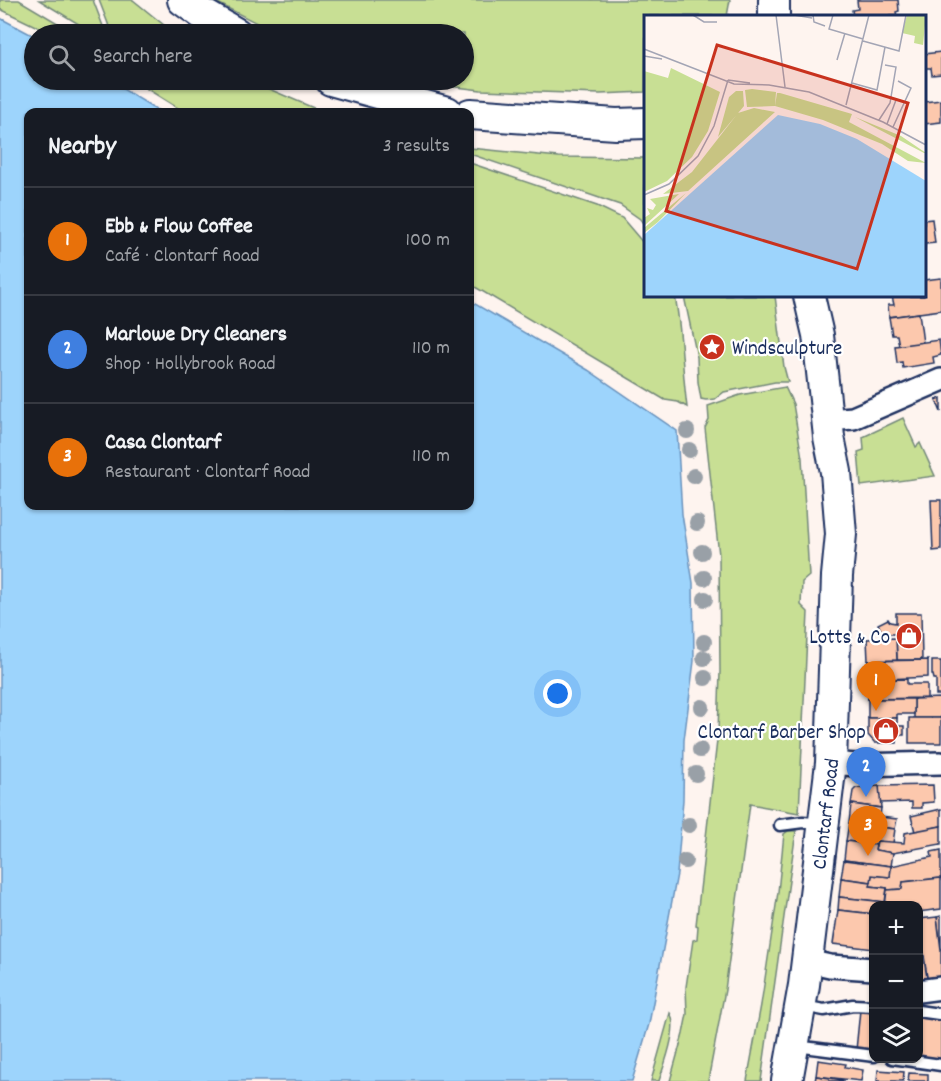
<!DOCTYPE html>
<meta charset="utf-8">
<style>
body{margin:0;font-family:Dekko,sans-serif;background:#20242c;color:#f1f3f6}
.controls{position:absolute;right:18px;bottom:18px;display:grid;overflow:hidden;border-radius:12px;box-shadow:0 2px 4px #0004}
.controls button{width:54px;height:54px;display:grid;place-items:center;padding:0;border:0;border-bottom:2px solid #363941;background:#171b24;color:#f1f3f6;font:30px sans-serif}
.you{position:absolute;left:558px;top:694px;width:21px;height:21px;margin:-15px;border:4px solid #fff;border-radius:50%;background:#1a73e8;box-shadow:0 0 0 9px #1a73e833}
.badge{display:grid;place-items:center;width:39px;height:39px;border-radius:50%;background:#c8321e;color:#fff;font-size:20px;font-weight:700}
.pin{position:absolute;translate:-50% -50px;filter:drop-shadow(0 2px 3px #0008)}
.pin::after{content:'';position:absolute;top:32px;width:21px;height:18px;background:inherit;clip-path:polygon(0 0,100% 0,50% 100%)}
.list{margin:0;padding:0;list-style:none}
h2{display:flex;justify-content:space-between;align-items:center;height:78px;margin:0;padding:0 24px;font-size:26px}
h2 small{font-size:20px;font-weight:400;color:#9ea1a6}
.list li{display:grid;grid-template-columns:39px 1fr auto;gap:18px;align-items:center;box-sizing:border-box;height:108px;padding:0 24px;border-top:2px solid #363941}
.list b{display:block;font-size:22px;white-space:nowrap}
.list p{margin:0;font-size:20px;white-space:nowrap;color:#9ea1a6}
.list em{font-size:20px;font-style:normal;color:#9ea1a6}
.icon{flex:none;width:33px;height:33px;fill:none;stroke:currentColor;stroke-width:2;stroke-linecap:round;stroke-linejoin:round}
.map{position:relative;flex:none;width:941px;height:1081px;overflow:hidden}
.search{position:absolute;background:#171b24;box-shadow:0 2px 4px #0004;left:24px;top:24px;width:450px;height:66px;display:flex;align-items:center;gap:15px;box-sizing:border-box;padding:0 21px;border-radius:33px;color:#9ea1a6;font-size:22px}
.panel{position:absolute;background:#171b24;box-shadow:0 2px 4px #0004;left:24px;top:108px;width:450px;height:402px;border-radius:12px}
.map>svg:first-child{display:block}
</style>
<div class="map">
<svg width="941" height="1081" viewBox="0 0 941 1081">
<rect width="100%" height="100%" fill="#fef4ef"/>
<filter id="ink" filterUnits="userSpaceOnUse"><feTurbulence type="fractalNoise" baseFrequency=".0167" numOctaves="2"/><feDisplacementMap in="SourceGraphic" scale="12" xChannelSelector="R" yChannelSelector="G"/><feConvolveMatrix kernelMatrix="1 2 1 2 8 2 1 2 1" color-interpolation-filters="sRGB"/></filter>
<g filter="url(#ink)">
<g fill="#c8df94" stroke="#728779" stroke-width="1.5">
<polygon points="0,0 19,0 76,34 52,34 0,9"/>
<polygon points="39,0 93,0 106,34 95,34"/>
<polygon points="99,0 133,0 175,34 112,34"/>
<polygon points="212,0 730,0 727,16 646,16 645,92 600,94 481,90 415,82 406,80 464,80 464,34 278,34"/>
<polygon points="135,80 248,80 323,112 184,112 139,84"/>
<polygon points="470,148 559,157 645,158 645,226 640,219 620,205 470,154"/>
<path d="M470,163L597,206L622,218L645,245L646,296H675C682,332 682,370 687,407L678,402L665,400L470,284Z"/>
<polygon points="684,296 775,296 784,367 788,382 775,382 724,392 715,399 706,400 701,399 698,382 697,357"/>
<polygon points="785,387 793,404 802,458 809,576 802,582 801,605 808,612 799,813 750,804 725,990 708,1081 670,1081 683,1034 687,1014 686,987 693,940 697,939 698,926 696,925 718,732 720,672 719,555 705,428 709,420 708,406 740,395"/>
<polygon points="903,418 916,447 920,443 935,476 861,486 858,452 864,450 863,437"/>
<polygon points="788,831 796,831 761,1081 747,1081 761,1005 778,892 784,834"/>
<path d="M670,1013C679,1027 664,1065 659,1081H651Z"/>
</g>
<polygon fill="#9dd4fc" stroke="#6992bd" stroke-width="1.5" points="0,18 34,36 34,80 108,80 161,112 28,112 28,506 470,506 470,301 588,370 677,431 682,514 693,583 694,661 684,740 683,800 677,874 649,1024 632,1081 0,1081"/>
<g fill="#fcc8ad" stroke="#1b2f5e" stroke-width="1.5">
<polygon points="857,0 898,0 899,11 896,12 897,16 853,16 852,10 858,9"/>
<polygon points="941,52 941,74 932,75 931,68 924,68 924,54"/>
<polygon points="941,100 941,122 924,124 924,102"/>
<polygon points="932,219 935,243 925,244 924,251 924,220"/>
<polygon points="941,278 941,310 889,317 888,305 894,305 892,296 924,296 924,280"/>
<polygon points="919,313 923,343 899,346 897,335 892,335 889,317"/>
<polygon points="939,340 941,355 933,357 934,363 903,368 902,362 897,363 895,346"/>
<polygon points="941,398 941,412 936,400"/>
<polygon points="931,500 941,500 941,550 933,551"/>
<polygon points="896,613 921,613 922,660 897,660 896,634 883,634 878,624 888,619 890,622 896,623"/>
<polygon points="896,638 897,660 868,661 867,639"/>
<polygon points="928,660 928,677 868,680 868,661"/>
<polygon points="932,661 941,661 941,695 936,695 936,679 934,679 933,675 932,675"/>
<polygon points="907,679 907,684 927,684 927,698 868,699 868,680"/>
<polygon points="941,698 941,718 914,718 914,699"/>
<polygon points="868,699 914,699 914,714 897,714 897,718 868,718"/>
<polygon points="868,718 897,718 897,726 904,726 904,735 897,735 897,743 875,743 868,735"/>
<rect x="909" y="718" width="32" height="25"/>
<polygon points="933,785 934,802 922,803 922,808 912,808 912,802 879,803 879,786"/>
<polygon points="879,786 881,808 851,804 853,791 856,788"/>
<polygon points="851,804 881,808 880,817 897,819 895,829 849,823"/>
<polygon points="941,809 941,826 915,832 911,816"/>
<polygon points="849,823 895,829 893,843 877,841 876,845 846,841"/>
<polygon points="941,826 941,844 893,853 875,850 877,841 904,843 905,833"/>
<polygon points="846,841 876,845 875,850 893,853 891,866 844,860"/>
<polygon points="941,850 941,878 903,882 902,889 887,890 887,888 870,886 872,875 890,877 891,866 932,857 931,852"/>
<polygon points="844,860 891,866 890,877 872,875 871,882 841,878"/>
<polygon points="841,878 871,882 870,886 887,888 885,902 839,897"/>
<polygon points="941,878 941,909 918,912 918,906 885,906 887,890 902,889 903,882"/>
<polygon points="839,897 885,902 885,906 874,906 874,914 838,910"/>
<polygon points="838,910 874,914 874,949 833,944"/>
<polygon points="941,916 941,950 937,917"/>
<polygon points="937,917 941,950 941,983 928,985 919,919"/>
<polygon points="918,919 928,985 918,987"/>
<polygon points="860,1010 874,1012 874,1052 856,1050"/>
<polygon points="918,1017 941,1020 941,1060 918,1057"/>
<polygon points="818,1060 846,1064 845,1067 863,1070 861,1081 816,1076"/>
<polygon points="878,1070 904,1072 903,1081 877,1081"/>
<polygon points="909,1073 928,1074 928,1081 908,1081"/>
<polygon points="816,1076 843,1080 843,1081 815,1081"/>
</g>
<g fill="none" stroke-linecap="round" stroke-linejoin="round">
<defs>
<g id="service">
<polyline points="780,825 803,822 822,824"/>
<polyline points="803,1006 824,1010 853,1005 874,1006"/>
<polyline points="918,1011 939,1014"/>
<polyline points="796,1046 874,1056"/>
<polyline points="892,1058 941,1065"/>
</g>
<g id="minor">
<polyline points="828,420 853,418 941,380"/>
<polyline points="831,763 856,765 941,763"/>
<polyline points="807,961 830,966 874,969"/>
<polyline points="918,991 941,988"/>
</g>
<g id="secondary">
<polyline points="183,0 201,13 237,34"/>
<polyline points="774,0 774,16"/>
<polyline points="331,80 447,112"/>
<polyline points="470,114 616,124 646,123"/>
<path id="s1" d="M787,1081L804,985L831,763L837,576L841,534L836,472L829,437L818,335L809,296"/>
</g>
</defs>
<use href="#service" stroke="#1b2f5e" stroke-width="15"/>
<use href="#minor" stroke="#1b2f5e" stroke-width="26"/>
<use href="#secondary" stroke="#1b2f5e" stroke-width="34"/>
<use href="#service" stroke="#fff" stroke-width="10"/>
<use href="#minor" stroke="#fff" stroke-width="21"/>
<use href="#secondary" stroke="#fff" stroke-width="30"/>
</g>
<g fill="#99a0a7">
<circle cx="687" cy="431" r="8"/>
<circle cx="689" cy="450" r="8"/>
<circle cx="694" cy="476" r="8"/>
<circle cx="697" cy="523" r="8"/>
<circle cx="702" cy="552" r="8"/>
<circle cx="704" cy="578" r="8"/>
<circle cx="705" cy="599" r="8"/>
<circle cx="704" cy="642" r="8"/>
<circle cx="704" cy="658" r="8"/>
<circle cx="705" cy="678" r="8"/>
<circle cx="702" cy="707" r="8"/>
<circle cx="700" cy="750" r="8"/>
<circle cx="696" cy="774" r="8"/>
<circle cx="689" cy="825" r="8"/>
<circle cx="685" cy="861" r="8"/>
</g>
</g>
<defs>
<symbol id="sight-disc" viewBox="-11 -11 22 22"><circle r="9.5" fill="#c8321e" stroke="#fff"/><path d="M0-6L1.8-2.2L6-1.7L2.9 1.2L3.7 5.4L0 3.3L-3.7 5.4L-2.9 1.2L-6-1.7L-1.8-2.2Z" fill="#fff"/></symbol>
<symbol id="shop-disc" viewBox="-11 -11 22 22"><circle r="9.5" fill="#c8321e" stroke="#fff"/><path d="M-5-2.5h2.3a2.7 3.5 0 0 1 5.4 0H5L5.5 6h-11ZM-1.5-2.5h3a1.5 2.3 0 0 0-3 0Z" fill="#fff"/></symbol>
</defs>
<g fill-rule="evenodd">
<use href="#sight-disc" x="697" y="332" width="30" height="30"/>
<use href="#shop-disc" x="894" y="621" width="30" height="30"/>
<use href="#shop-disc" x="871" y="716" width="30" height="30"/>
</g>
<g text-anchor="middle" stroke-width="4.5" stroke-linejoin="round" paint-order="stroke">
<g font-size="21" fill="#1b2f5e" stroke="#fff" text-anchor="end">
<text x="732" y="354" text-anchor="start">Windsculpture</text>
<text x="890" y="643">Lotts &amp; Co</text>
<text x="866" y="738">Clontarf Barber Shop</text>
</g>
<g font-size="21" fill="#1b2f5e" stroke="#fff">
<text dy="7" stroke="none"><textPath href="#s1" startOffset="270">Clontarf Road</textPath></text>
</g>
</g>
<g transform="translate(644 15)">
<rect width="282" height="282" fill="#fef4ef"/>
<path d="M263,0H282L279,30L270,28L271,21L258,18ZM27,53L76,77L64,116L48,142L23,166L0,177V56L24,63ZM108,74L132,77L131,91L133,78H136L208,99L205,107L282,148L264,146L238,129L179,105L131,91L103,92L101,75ZM92,76H99L100,91L74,122L85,82ZM110,93L131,97L44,176L19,179L48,157L94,98ZM211,102L257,121L282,138H280ZM42,178L14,207L0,218V213ZM35,179L11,201L0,211V203L6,199L3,193L9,195L12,190L6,184Z" fill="#c8df94"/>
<path d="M134,100L176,109L213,124L282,166V282H0V220Z" fill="#9dd4fc"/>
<path fill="none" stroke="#a3a5b5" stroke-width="1.5" d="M49,0L60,7H73M132,0L141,72M150,0L168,3M169,0L170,7L181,11M189,0L185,14L219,24M219,26L255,36L262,0M0,34L90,69L125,70L165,77L239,107L282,130M0,41L18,44M193,45L201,18M84,65L106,68M208,68L233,75L241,32M202,90L225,0M235,105L246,88L252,52L241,50M243,109L252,85M249,112L267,73L254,66M0,180L25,169L54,141L70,111L84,65"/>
<path fill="#c8321e" fill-opacity="0.15" stroke="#c8321e" stroke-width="3" d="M73,30L264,88L213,254L22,196Z"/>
<rect width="282" height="282" fill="none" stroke="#1b2f5e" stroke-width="3"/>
</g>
</svg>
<div class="controls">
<button>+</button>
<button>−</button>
<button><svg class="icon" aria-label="layers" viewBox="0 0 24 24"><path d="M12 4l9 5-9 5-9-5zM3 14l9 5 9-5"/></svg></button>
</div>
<div class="you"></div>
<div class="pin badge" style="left:876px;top:711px;background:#e8710a">1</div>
<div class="pin badge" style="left:866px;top:797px;background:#3f7fe0">2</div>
<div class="pin badge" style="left:868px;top:856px;background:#e8710a">3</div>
<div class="search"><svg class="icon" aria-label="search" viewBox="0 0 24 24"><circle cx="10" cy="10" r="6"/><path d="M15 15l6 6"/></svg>Search here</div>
<section class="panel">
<h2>Nearby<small>3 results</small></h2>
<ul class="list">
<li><span class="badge" style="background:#e8710a">1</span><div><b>Ebb &amp; Flow Coffee</b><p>Café · Clontarf Road</p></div><em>100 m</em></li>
<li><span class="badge" style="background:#3f7fe0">2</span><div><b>Marlowe Dry Cleaners</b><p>Shop · Hollybrook Road</p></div><em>110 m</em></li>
<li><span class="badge" style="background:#e8710a">3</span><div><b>Casa Clontarf</b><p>Restaurant · Clontarf Road</p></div><em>110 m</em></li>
</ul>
</section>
</div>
